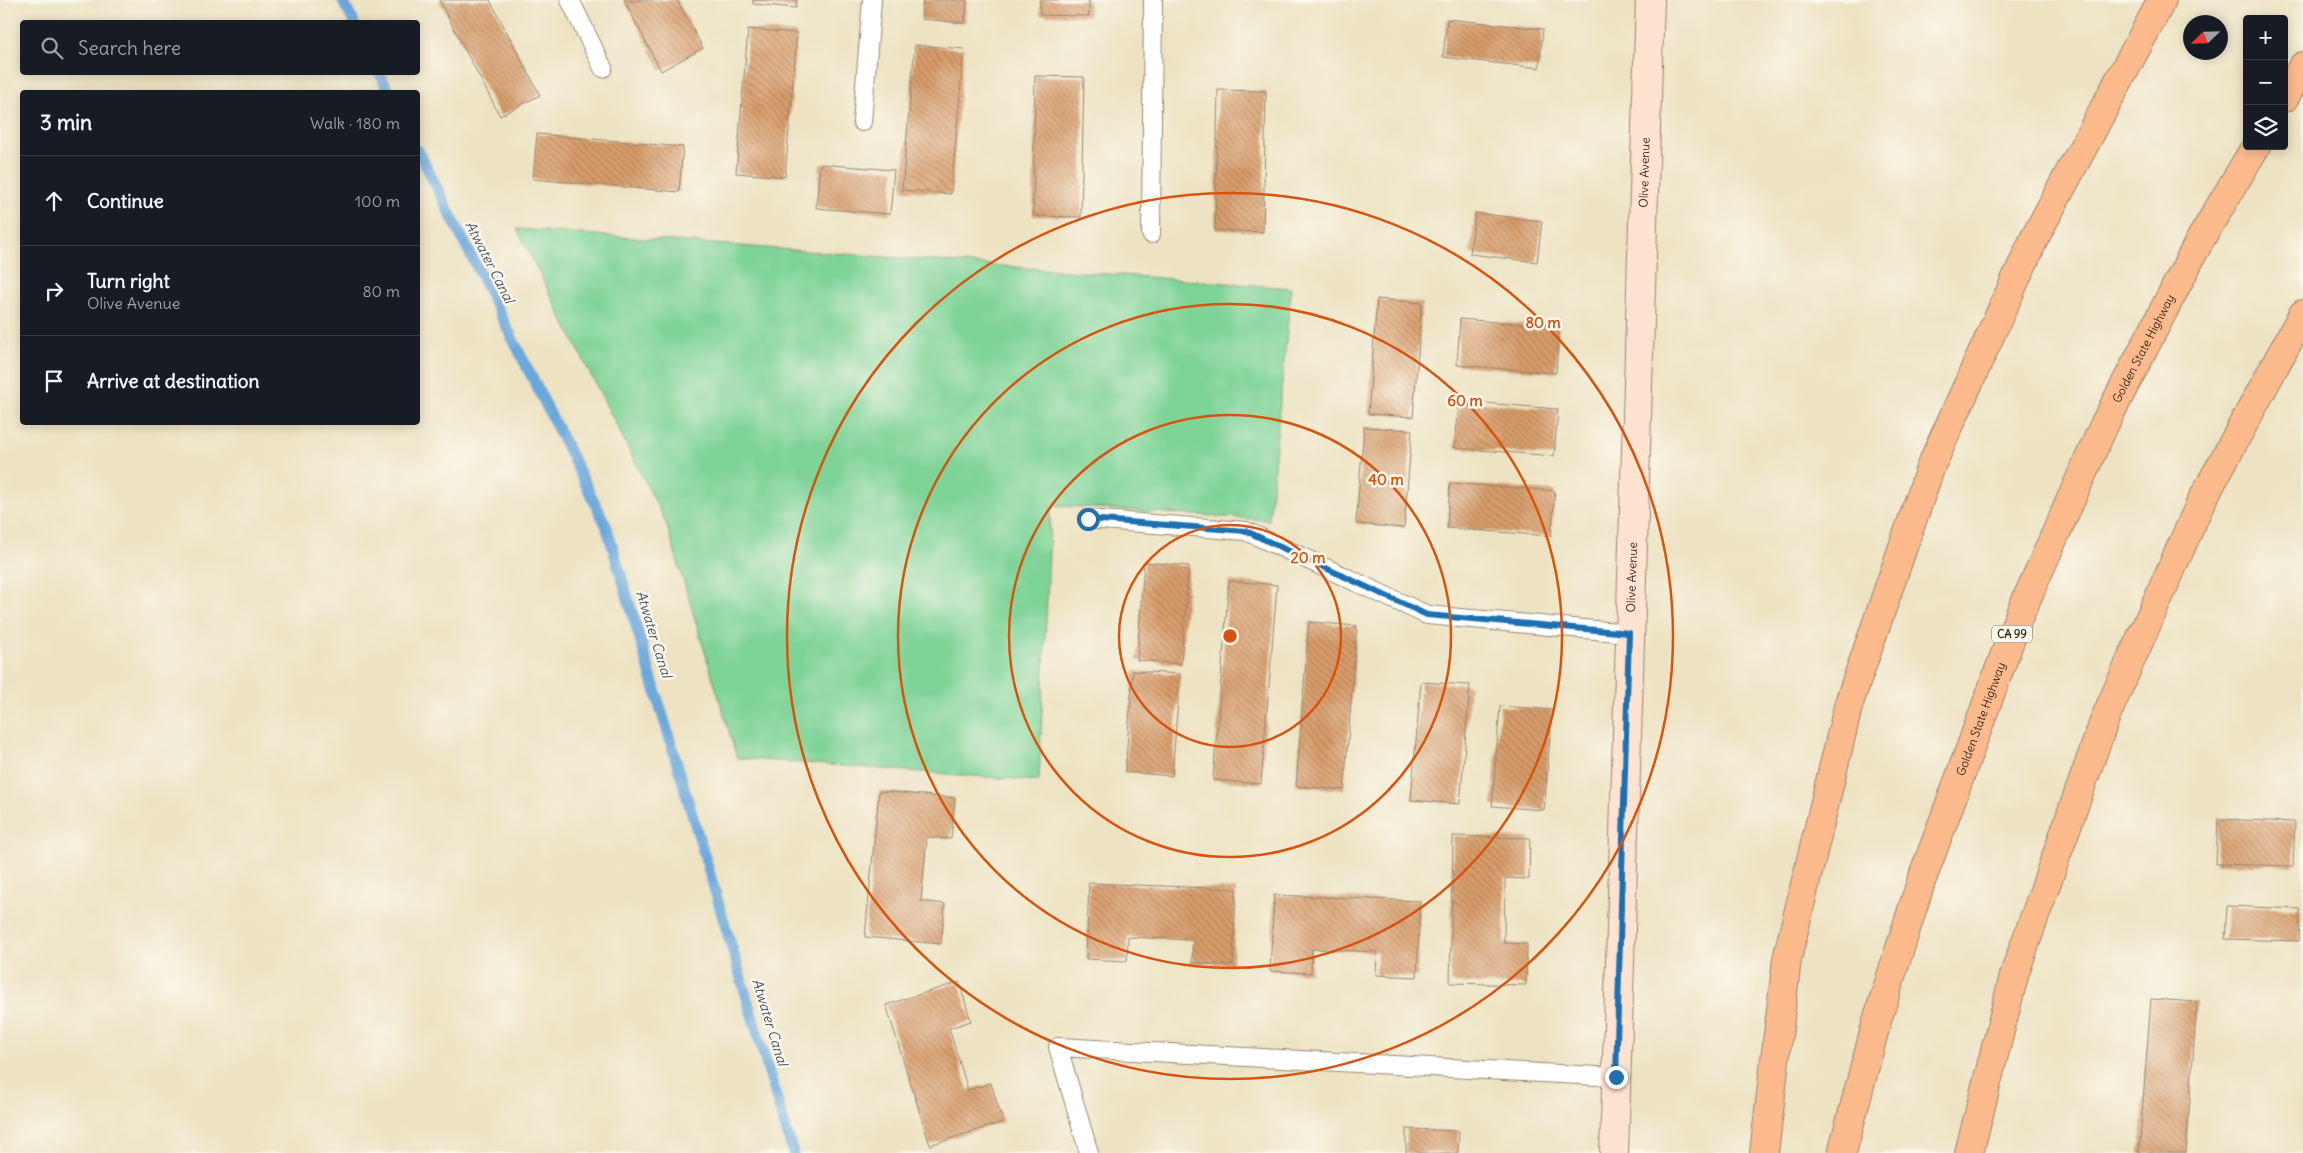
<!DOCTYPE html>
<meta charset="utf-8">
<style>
body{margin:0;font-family:Delius,sans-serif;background:#20242c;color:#f1f3f6}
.controls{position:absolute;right:15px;top:15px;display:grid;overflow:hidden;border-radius:5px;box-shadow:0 2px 12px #0003}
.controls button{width:45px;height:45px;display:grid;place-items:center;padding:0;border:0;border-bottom:1px solid #363941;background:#171b24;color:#f1f3f6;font:25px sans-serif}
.compass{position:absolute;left:2183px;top:15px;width:45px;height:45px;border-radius:50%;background:#171b24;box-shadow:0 2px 12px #0003;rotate:247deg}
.stop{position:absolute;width:15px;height:15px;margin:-11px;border:4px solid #1f6fb2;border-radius:50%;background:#fff}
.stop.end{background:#1f6fb2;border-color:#fff;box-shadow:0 1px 5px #0008}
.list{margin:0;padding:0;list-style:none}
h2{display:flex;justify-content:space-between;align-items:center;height:65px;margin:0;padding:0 20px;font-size:21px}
h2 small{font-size:16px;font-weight:400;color:#9ea1a6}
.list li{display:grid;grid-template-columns:32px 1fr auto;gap:15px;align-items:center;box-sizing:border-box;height:90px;padding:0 20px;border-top:1px solid #363941}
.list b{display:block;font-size:19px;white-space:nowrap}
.list p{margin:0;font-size:16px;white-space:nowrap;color:#9ea1a6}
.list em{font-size:16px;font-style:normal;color:#9ea1a6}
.icon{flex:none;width:28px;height:28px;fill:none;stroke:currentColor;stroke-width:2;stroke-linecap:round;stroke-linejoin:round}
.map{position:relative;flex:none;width:2303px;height:1153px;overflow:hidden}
.search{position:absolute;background:#171b24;box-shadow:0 2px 12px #0003;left:20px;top:20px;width:400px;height:55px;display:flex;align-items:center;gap:12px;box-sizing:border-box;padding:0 18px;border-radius:5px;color:#9ea1a6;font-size:19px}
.panel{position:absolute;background:#171b24;box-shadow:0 2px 12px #0003;left:20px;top:90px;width:400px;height:335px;border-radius:5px}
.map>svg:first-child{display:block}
</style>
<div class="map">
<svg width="2303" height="1153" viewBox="0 0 2303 1153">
<defs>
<pattern id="building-back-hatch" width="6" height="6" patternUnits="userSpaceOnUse" patternTransform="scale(1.25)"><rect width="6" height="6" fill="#d89c6a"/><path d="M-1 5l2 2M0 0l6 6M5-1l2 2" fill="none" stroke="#b07f57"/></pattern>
</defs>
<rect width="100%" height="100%" fill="#fbf7ec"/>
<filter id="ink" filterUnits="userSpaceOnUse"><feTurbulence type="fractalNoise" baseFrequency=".02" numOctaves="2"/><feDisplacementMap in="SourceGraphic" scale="10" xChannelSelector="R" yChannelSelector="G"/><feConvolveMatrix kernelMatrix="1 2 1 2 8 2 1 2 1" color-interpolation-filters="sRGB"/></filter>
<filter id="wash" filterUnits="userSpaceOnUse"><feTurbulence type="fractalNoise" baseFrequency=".0096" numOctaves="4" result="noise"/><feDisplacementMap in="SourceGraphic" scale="20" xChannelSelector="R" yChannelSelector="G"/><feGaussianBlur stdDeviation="1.12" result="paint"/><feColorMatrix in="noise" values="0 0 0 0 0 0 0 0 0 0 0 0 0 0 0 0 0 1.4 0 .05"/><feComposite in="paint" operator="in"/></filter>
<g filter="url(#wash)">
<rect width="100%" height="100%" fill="#ede2c1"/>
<polygon fill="#7ed397" stroke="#5c7e5a" points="517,229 1291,288 1269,520 1051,505 1039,781 737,758 666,523"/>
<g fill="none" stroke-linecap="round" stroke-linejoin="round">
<g stroke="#6aa7db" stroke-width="11">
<polyline points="342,0 354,22"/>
<polyline points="379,72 389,92"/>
<polyline points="418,150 606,525 793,1153"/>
</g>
</g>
<g id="blocks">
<g fill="url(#building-back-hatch)">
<polygon points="439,0 490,0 540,95 500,116"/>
<polygon points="624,0 677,0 703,48 661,71"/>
<polygon points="753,0 797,0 796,8 753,4"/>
<polygon points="923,0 967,0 965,23 921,19"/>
<polygon points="1040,0 1089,0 1089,16 1040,15"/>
<polygon points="1447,19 1543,29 1539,68 1443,57"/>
<polygon points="748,29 797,33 785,177 736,173"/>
<polygon points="915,45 964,49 951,194 902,190"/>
<polygon points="1035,76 1084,77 1081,217 1033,216"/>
<polygon points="1218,90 1266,91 1263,232 1215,230"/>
<polygon points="537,134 683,147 679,192 533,179"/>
<polygon points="820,164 894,170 890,214 816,208"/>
<polygon points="1475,213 1542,221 1537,262 1470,254"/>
<polygon points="1377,299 1422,303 1413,417 1368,414"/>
<polygon points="1460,319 1559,327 1556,373 1457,365"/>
<polygon points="1459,401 1558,409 1554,456 1455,448"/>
<polygon points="1364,427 1412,430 1404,528 1356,524"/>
<polygon points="1450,483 1555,491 1551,536 1447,528"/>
<polygon points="1144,562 1189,566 1181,664 1137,660"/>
<polygon points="1229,581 1277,585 1261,784 1213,780"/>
<polygon points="1309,622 1357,626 1344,790 1296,786"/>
<polygon points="1133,671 1180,674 1172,776 1125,772"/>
<polygon points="1421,682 1470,685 1460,804 1411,800"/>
<polygon points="1500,706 1552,710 1544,810 1492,806"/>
<polygon points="879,791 955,798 951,839 927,837 921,901 945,904 941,944 865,937"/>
<polygon points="2218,819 2295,822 2293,866 2216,864"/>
<polygon points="1453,836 1530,838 1529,879 1505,878 1504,943 1527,944 1526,985 1450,983"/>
<polygon points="1089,883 1236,889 1233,965 1192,963 1193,940 1128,937 1127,961 1086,959"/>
<polygon points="1274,895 1420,901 1417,977 1376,975 1377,952 1312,949 1311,973 1270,971"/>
<polygon points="2227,906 2300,909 2299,941 2225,939"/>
<polygon points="959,982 971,1021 949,1028 968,1090 991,1083 1003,1122 930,1145 886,1005"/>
<polygon points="2151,999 2197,1002 2186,1153 2139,1153"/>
<polygon points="1406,1129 1459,1131 1458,1153 1406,1153"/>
</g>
</g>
</g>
<g filter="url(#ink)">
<use href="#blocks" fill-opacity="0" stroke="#948670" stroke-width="1"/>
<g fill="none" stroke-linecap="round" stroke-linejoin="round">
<defs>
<g id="lane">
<polyline points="570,0 603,68"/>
<polyline points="862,122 872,0"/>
<polyline points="1151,234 1153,0"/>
<polyline points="1088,519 1246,531 1427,615 1629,633"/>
<polyline points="1089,1153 1058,1047 1616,1077"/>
</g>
<g id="secondary">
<path id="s1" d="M1614,1153L1650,0"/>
</g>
<g id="highway">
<polyline points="2284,98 2303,66"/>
<polyline points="1764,1153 1787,959 1849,703 1931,466 2034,239 2162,0"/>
<path id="s2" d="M1842,1153L1878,1017L1921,882L2019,616L2104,425L2200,240L2256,146"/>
<polyline points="1969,1153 2015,972 2106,716 2201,502 2303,314"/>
</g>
</defs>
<use href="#lane" stroke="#948670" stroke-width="20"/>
<use href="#secondary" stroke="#948670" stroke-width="30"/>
<use href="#highway" stroke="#948670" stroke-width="30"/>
<use href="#lane" stroke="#fff" stroke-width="18"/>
<use href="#secondary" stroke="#fee3d1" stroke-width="28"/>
<use href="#highway" stroke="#fcba8d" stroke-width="28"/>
</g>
</g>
<g fill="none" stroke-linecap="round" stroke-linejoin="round" filter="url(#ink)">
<polyline stroke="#1f6fb2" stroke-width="6" points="1088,519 1246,531 1427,615 1629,633 1616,1077"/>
</g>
<g fill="none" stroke="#d7540e" stroke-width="2.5">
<circle cx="1230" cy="636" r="111"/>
<circle cx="1230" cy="636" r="221"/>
<circle cx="1230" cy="636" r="332"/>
<circle cx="1230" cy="636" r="443"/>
</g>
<g text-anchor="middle" stroke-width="5" stroke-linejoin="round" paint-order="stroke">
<rect fill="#fbf7ec" stroke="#75685c" stroke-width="1" x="1992" y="625.5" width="40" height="17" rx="4"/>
<g font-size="11" font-weight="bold" fill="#3b2a1e">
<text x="2012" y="638">CA 99</text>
</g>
<g font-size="12" fill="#3b2a1e" stroke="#fbf7ec">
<text dy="4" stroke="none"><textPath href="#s1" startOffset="981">Olive Avenue</textPath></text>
<text dy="4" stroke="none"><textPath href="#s2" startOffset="861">Golden State Highway</textPath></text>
<text dy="4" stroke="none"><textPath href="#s1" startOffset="576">Olive Avenue</textPath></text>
<text dy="4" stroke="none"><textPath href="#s2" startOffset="456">Golden State Highway</textPath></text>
</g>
<g font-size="14" font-style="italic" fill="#4b5660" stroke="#fbf7ec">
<text transform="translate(490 262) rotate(63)" y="5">Atwater Canal</text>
<text transform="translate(654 634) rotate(73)" y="5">Atwater Canal</text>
<text transform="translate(770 1022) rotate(73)" y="5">Atwater Canal</text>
</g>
</g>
<circle cx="1230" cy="636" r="8" fill="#d7540e" stroke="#fbf7ec" stroke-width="2.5"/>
<g font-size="15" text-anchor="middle" font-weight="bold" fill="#d7540e" stroke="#fbf7ec" stroke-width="5" stroke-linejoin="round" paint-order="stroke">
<text x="1543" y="328">80 m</text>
<text x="1465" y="406">60 m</text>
<text x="1386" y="485">40 m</text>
<text x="1308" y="563">20 m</text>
</g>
</svg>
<div class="controls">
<button>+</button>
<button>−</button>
<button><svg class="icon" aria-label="layers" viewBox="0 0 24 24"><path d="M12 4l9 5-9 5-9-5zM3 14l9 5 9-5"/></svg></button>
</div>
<svg class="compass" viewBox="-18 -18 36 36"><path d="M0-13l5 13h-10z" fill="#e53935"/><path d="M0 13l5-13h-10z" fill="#9ea1a6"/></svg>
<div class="stop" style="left:1088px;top:519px"></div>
<div class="stop end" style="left:1616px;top:1077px"></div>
<div class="search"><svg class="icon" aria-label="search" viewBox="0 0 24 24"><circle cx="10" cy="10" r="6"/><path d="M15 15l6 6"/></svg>Search here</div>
<section class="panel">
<h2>3 min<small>Walk · 180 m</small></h2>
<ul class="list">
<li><svg class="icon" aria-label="ahead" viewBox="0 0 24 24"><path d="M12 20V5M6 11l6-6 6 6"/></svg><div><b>Continue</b></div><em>100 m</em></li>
<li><svg class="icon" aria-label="right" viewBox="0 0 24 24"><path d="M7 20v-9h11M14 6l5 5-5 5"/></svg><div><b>Turn right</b><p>Olive Avenue</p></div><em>80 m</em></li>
<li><svg class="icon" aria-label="arrive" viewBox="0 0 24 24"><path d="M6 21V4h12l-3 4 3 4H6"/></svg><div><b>Arrive at destination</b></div></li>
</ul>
</section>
</div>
